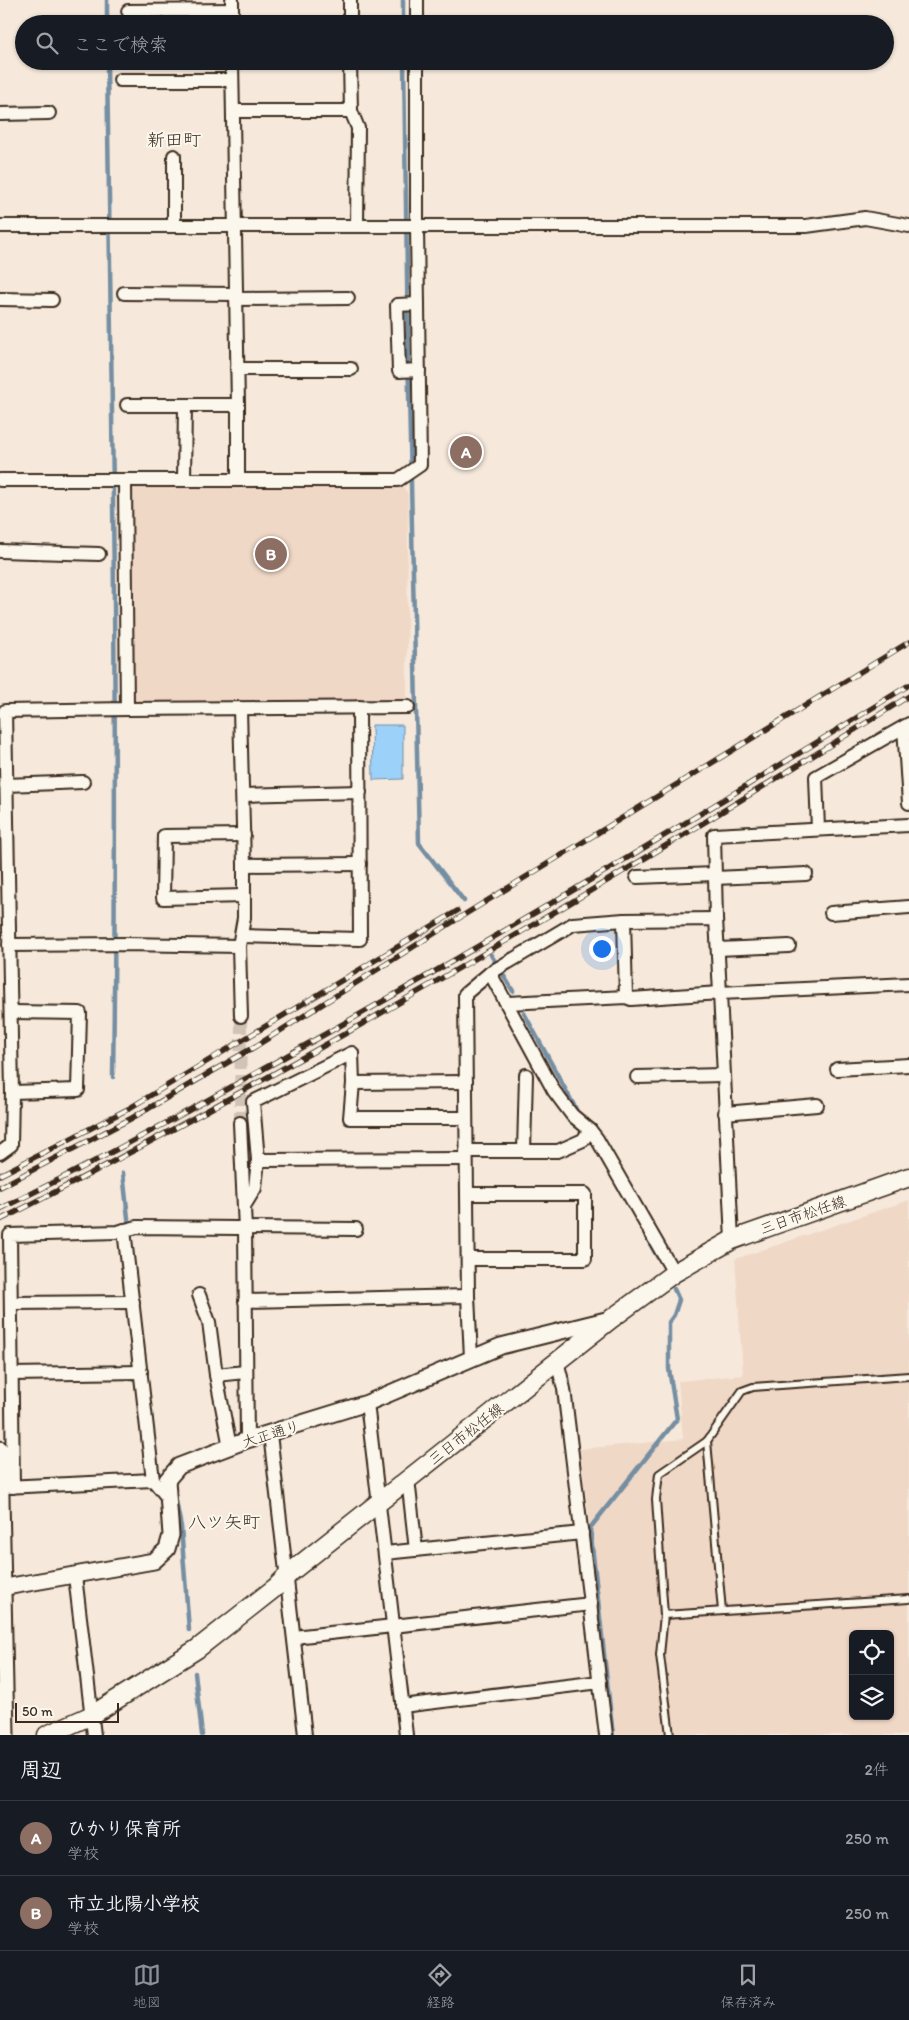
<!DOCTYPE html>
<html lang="ja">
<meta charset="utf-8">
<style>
body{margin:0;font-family:Itim,"Klee One",sans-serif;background:#20242c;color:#f1f3f6}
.controls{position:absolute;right:15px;bottom:15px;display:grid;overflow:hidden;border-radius:8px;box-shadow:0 1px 4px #0004}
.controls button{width:45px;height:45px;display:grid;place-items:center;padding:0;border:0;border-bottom:1px solid #363941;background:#171b24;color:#f1f3f6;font:25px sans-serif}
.scale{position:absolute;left:15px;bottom:12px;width:104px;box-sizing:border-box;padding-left:5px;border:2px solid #3b2a1e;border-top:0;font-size:14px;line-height:18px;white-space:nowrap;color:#3b2a1e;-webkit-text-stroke:4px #fbf7ec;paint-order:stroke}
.you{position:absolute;left:601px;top:948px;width:18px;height:18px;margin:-12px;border:4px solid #fff;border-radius:50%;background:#1a73e8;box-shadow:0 0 0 8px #1a73e833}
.badge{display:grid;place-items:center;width:32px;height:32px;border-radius:50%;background:#8c9099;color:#fff;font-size:16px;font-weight:700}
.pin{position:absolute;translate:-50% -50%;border:2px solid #fff;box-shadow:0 1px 5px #0006}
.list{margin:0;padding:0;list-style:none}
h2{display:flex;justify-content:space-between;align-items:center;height:65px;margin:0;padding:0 20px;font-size:21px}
h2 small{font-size:16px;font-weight:400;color:#9ea1a6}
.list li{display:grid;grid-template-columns:32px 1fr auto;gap:15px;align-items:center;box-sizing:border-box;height:75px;padding:0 20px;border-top:1px solid #363941}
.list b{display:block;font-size:19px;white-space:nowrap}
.list p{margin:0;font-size:16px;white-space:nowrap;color:#9ea1a6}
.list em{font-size:16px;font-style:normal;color:#9ea1a6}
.icon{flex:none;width:28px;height:28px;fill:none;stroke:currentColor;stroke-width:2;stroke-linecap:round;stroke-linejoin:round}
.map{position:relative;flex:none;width:909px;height:1735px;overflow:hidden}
.search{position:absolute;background:#171b24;box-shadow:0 1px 4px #0004;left:15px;right:15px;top:15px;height:55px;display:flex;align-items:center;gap:12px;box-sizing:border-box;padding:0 18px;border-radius:28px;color:#9ea1a6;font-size:19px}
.sheet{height:215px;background:#171b24}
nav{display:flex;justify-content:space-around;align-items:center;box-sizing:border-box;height:70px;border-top:1px solid #363941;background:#171b24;font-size:14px;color:#9ea1a6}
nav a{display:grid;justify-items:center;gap:2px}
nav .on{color:#8c9099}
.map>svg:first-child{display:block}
</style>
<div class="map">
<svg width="909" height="1735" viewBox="0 0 909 1735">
<rect width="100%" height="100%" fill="#f6e9db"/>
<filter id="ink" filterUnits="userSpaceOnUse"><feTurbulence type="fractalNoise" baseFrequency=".02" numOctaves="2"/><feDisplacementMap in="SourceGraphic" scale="10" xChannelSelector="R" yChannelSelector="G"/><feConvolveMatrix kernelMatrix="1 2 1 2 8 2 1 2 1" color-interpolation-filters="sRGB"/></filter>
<g filter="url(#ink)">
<g fill="#f0d8c6" fill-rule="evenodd">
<polygon points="137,484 402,485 408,494 407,703 135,704 131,697 130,492"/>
<path d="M909,1200V1735H616L580,1449L683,1439L678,1381L743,1375L735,1259ZM853,1634H890V1716H853Z"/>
</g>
<polygon fill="#9cd1fa" stroke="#758ea2" points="372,725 403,725 403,779 373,780"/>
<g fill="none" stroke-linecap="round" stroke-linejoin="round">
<g stroke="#758ea2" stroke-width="4.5">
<polyline points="403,0 403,24"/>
<polyline points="107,24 107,0"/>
<path d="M107,61C112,400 118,738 113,1077"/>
<polyline points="404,61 408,348 419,843 464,901"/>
<polyline points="491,955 513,991"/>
<polyline points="524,1013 576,1109"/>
<polyline points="123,1173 129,1227"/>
<polyline points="645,1235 658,1258"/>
<polyline points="175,1496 181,1527 189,1630"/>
<polyline points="195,1673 202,1735"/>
<polyline points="613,1735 590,1528 677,1419 669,1369 669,1322 674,1315 679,1300 674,1289"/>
</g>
<polyline stroke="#d1c3b5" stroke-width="12" stroke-dasharray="12 6" stroke-linecap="butt" points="240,1123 241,1016"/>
<defs>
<g id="service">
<polyline points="707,1441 722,1611"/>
<polyline points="664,1615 656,1499 659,1474 707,1441 742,1391 753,1387 909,1376"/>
<polyline points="670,1735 660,1655 664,1615 909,1599"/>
</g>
<g id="minor">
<polyline points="350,0 350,24"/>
<polyline points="417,0 417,24"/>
<polyline points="128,11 232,10"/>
<polyline points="232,24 232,0"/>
<polyline points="417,61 417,226 806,226 865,218 909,226"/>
<polyline points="120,80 232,80"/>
<polyline points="234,111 351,111 350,61"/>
<polyline points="351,111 358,128 357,226"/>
<polyline points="0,114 49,113"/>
<polyline points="174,156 174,226"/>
<polyline points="0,226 417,226 420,465 398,480 0,480"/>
<polyline points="124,293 236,294"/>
<polyline points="0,299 52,300"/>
<polyline points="236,299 348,298"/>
<polyline points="418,304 397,305 399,371 419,370"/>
<polyline points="237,369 351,369"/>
<polyline points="127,405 185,405"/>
<polyline points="184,480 185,405 238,405 232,61"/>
<polyline points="238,480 238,405"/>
<polyline points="0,551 99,554"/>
<polyline points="127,709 408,707"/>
<polyline points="240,709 244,865 244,918 239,946 241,1016"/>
<polyline points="904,727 909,803"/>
<polyline points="6,785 83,782"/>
<polyline points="243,795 360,792"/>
<polyline points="818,829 816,777 909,724"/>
<polyline points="244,835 164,836 163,898 244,896"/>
<polyline points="244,865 360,864"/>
<polyline points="637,877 715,874"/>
<polyline points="715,878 806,874"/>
<polyline points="831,913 909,907"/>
<polyline points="716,919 714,835 909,825"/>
<polyline points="624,920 626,997"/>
<polyline points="241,936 360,939 359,707"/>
<polyline points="9,945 124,944 239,946"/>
<polyline points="718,949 789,946"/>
<polyline points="508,1003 626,997 631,999 720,993 732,1240"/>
<polyline points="12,1012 80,1013 78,1090 12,1092"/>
<polyline points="837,1069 909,1065"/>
<polyline points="637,1077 723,1075"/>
<polyline points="353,1083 466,1082"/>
<polyline points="725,1113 817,1105"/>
<polyline points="240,1123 245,1229 247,1440"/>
<polyline points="466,1151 558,1151 583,1140 590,1130"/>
<polyline points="524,1151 526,1075"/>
<polyline points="0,1153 11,1145 12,1092 5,711 127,709 125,481"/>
<polyline points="258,1160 466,1159"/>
<polyline points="467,1194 585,1194 585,1259 468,1259"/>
<polyline points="244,1206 255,1188 258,1160 253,1102 352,1053 353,1083 350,1118 466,1118"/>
<polyline points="124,1230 153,1480"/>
<polyline points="674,1273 597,1139 590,1130 572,1115 554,1091 490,973 573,924 624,920 716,919 720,993 909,984"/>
<polyline points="199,1295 209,1322 216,1375 230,1447"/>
<polyline points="245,1301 468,1296"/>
<polyline points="11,1303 133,1302"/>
<polyline points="471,1358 468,1296 465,994 490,973"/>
<polyline points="557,1361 564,1389 606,1735"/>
<polyline points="12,1374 141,1372"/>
<polyline points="216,1375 245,1372"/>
<polyline points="367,1403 406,1735"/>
<polyline points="270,1434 305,1735"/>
<polyline points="408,1479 416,1550"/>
<polyline points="5,1487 153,1480 168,1498"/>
<polyline points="13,1487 10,1235 117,1232 137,1227 356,1229"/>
<polyline points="385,1553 582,1533"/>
<polyline points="75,1576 94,1735"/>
<polyline points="294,1637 591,1604"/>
<polyline points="402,1706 600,1682"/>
</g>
<g id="tertiary">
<polyline points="0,1449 6,1735"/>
<polyline points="0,1588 154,1561 167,1549 171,1535 167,1480 179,1466 247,1440 367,1403 501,1346 610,1319"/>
</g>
<polyline id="secondary" points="47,1735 92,1715 197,1649 276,1587 292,1571 611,1319 674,1273 732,1240 909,1177"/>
</defs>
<use href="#service" stroke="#3b2a1e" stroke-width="10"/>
<use href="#minor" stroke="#3b2a1e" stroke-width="16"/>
<use href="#tertiary" stroke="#3b2a1e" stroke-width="19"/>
<use href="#secondary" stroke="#3b2a1e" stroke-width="21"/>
<use href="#service" stroke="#fbf7ec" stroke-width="6"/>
<use href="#minor" stroke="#fbf7ec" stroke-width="12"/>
<use href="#tertiary" stroke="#fbf7ec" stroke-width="15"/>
<use href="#secondary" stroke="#fbf7ec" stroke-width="18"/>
<defs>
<g id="rail">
<polyline points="0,1175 128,1109 457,911"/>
<polyline points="0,1187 132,1118 256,1046 459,918 909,642"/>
<path d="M0,1209C117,1152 230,1088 343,1024C535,915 722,802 909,685"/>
<path d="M0,1220C118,1161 233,1097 348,1032C538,924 724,812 909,696"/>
</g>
</defs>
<use href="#rail" stroke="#3b2a1e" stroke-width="5.5"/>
<use href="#rail" stroke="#fbf7ec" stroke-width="4" stroke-dasharray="11" stroke-linecap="butt"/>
</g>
</g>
<g text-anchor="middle" stroke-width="4" stroke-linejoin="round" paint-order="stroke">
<g font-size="15" fill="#3b2a1e" stroke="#fbf7ec">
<text transform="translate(803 1215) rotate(-19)" y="5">三日市松任線</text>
<text transform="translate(271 1434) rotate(-17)" y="5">大正通り</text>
<text transform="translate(466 1434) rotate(-38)" y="5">三日市松任線</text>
</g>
<g font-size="18" fill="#3b2a1e" stroke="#fbf7ec">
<text x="174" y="146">新田町</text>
<text x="224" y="1528">八ツ矢町</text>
</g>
</g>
</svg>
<div class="controls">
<button><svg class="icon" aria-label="locate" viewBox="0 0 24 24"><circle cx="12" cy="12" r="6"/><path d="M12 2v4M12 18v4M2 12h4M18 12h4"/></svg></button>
<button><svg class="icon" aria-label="layers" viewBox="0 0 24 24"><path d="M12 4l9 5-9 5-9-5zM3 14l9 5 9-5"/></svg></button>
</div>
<div class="scale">50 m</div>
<div class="you"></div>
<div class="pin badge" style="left:466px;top:452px;background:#8d6e63">A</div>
<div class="pin badge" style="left:271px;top:554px;background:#8d6e63">B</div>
<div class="search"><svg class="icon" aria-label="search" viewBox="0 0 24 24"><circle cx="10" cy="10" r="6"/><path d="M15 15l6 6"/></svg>ここで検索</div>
</div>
<section class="sheet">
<h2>周辺<small>2件</small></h2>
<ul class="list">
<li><span class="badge" style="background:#8d6e63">A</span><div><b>ひかり保育所</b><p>学校</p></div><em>250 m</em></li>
<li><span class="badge" style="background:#8d6e63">B</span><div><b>市立北陽小学校</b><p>学校</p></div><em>250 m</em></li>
</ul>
</section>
<nav>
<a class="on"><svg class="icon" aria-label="map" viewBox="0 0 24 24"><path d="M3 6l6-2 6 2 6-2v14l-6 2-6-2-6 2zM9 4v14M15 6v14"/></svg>地図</a>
<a><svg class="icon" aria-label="directions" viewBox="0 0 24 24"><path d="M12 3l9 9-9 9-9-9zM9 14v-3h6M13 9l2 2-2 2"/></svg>経路</a>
<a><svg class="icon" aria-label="saved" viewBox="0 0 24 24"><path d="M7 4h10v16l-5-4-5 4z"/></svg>保存済み</a>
</nav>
